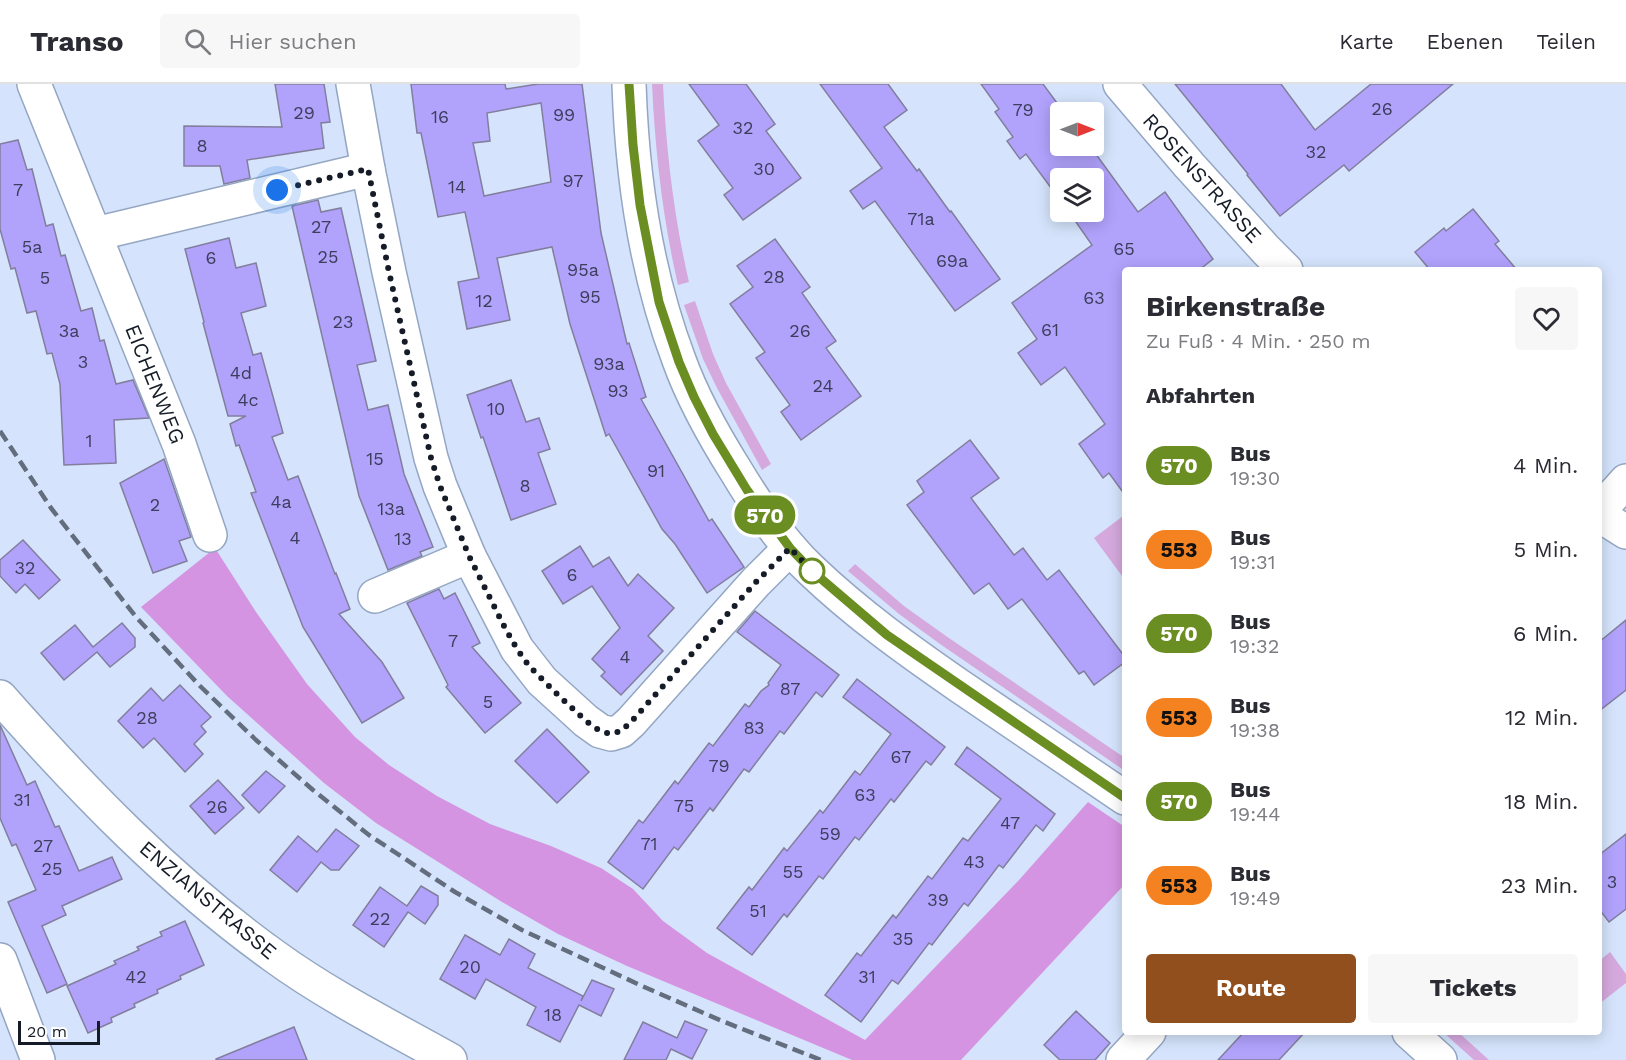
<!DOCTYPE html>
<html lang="de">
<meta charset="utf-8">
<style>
body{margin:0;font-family:"Work Sans",sans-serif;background:#f7f7f7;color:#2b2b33;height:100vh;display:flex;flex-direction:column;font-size:22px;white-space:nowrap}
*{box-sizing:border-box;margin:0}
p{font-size:20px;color:#7c7c81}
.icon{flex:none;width:33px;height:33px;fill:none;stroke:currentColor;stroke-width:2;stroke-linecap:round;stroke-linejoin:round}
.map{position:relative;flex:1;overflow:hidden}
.details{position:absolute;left:1122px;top:183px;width:480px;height:768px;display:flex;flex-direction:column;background:#fff;border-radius:6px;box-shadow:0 3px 15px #0003}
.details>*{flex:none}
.badge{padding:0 12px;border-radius:20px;font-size:21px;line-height:39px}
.needle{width:39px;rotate:90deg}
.buttons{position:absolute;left:1050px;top:18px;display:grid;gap:12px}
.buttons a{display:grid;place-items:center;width:54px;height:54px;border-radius:6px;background:#fff;box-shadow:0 3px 15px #0003;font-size:30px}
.scale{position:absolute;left:18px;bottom:15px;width:82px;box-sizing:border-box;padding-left:6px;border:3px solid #151c27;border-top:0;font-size:16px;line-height:21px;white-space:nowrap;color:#151c27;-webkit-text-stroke:4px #fff;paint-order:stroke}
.you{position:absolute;width:30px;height:30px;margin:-15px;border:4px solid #fff;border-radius:50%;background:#1a73e8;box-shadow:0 0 0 9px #1a73e833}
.map>.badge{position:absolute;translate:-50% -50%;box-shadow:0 0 0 3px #fff}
h2{padding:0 24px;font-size:22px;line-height:54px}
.round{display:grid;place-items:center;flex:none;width:63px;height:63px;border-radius:6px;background:#f7f7f7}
.summary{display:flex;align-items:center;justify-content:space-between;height:102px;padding:0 24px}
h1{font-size:28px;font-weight:700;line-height:45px}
.cta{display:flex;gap:12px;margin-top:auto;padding:12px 24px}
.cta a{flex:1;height:69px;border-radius:6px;background:#904f1c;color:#fff;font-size:24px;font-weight:700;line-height:69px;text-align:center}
.cta a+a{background:#f7f7f7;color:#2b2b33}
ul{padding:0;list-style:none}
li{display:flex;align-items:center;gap:18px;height:84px;padding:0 24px}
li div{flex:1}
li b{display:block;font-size:22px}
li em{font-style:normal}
li .badge{min-width:66px;font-weight:700;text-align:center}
header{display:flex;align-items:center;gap:36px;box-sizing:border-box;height:84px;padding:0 30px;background:#fff;border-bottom:2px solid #e1e1e2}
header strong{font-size:28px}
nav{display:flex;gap:33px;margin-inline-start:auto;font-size:21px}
.search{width:420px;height:54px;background:#f7f7f7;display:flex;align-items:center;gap:15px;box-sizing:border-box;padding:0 21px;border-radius:6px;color:#7c7c81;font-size:22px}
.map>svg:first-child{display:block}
.green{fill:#d5a9dd}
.forest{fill:#d594e1}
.building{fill:#b1a2fc;stroke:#827e9d;stroke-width:1.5;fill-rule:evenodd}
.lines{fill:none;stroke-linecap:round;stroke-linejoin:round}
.minor-casing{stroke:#94a6c2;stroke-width:36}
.minor{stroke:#fff;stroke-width:33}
.rail{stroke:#636d7d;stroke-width:4.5;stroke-dasharray:12 6;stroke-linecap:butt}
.line-casing{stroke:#fff;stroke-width:14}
.line{stroke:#6b8e23;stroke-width:9}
.walk{stroke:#151c27;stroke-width:6;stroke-dasharray:0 10.8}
.stop-dot{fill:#fff;stroke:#6b8e23;stroke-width:3}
.labels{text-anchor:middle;stroke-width:4.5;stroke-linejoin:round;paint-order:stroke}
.number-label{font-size:18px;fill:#3c3e5c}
.street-label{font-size:21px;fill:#151c27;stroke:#fff}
</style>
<header>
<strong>Transo</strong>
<div class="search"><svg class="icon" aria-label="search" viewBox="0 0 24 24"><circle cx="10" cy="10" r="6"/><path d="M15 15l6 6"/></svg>Hier suchen</div>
<nav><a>Karte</a><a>Ebenen</a><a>Teilen</a></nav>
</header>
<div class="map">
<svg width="1626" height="976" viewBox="0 0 1626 976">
<rect width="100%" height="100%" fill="#d5e4fc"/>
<g class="green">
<path d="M652 0H663C666 66 674 133 689 198L678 201C663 136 655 67 652 0Z"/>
<polygon points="695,217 713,270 726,299 771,380 762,386 717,304 703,275 684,221"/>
<polygon points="1123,432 1125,434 1125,496 1094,454"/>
<polygon points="855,480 904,522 946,552 1125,674 1125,687 940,560 899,530 848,487"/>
<polygon points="1610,868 1626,890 1626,899 1599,920 1599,877"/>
<polygon points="1443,948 1458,948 1489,976 1474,976"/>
</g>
<polygon class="forest" points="215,464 256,528 307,600 355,653 389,681 437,712 490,740 551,762 601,784 633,805 663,837 707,869 865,956 1019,796 1088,718 1125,743 1125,800 961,976 852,976 627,882 558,850 502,818 376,739 324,699 227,612 141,523"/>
<g class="building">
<polygon points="275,0 324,0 330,38 321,39 324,64 247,76 250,94 224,100 220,82 184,82 184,42 282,43"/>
<path d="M411 0H505L506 5 538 0H582L601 149 627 260 629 259 646 313 641 315 709 437 712 435 744 483 707 509 675 460 662 445 609 350 606 352 570 240 552 163 497 174 510 236 467 245 458 198 479 194 465 128 438 133 421 49H417ZM541 19 551 98 484 112 473 59 490 57 487 29Z"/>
<polygon points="689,0 746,0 775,40 766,47 801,94 743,136 724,111 733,104 698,57 719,41"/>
<polygon points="820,0 888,0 907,26 884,43 917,87 919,85 950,128 951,127 1000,195 955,227 875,117 863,125 850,107 882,84"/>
<polygon points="981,0 1043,0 1060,23 1060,62 1090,62 1138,128 1165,108 1213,175 1199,186 1125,186 1125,411 1109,389 1103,394 1079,360 1105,340 1065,283 1041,301 1018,269 1037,255 1012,219 1092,161 1069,128 1094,128 1094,94 1060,94 1060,116 1026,70 1020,75 1007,57 1013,53 995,28 999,25"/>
<polygon points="1175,0 1281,0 1315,46 1371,0 1453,0 1349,87 1344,81 1280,132 1247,91 1248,90"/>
<polygon points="18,56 27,86 32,85 46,142 53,140 61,172 65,171 81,227 92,224 100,257 104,256 116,300 133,296 149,334 114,336 116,379 64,381 60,300 52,269 47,270 36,227 27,229 15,184 11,185 0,145 0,60"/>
<polygon points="318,116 321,128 341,124 376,277 357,281 368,326 388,321 404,390 433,463 420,468 422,472 388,486 359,412 292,122"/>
<polygon points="1473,125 1499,157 1495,160 1517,186 1430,186 1415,168 1444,144 1446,147"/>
<polygon points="229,154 236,184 256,179 266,222 241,229 253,271 261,269 283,349 272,353 288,396 298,392 335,490 336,489 350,525 339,530 382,578 404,614 362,639 303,543 251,409 256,408 239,361 236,362 230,340 246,332 228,332 203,239 204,238 185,165"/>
<polygon points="775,155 810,203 802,209 836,257 826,264 861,312 801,356 781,328 790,321 756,274 765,268 730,220 753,203 737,182"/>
<polygon points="511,296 526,338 539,334 550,365 538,369 556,420 511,436 483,353 481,354 467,311"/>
<polygon points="970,356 999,394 971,414 1014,471 1023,464 1047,496 1059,486 1125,573 1125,578 1094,601 1084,587 1079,590 1022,515 1008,525 989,499 974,510 907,421 924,408 917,397"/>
<polygon points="164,375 191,453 179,457 187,477 153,489 120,399"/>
<polygon points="23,456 60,496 39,515 25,500 16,509 0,492 0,476"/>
<polygon points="580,462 593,483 609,473 628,502 638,490 674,524 648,552 663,567 621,611 601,592 605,588 592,575 620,544 592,502 563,520 542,487"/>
<polygon points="439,505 444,515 455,509 480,559 472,563 521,619 485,649 446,603 448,601 407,519"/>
<polygon points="755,527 839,591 822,613 816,608 784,650 780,647 749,688 744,685 713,727 710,724 678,766 674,763 643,805 608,778 639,736 643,739 675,697 678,700 709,659 713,662 745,620 749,623 761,607 769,601 768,599 781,581 737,548"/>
<polygon points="1626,536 1626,606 1599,627 1599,558"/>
<polygon points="122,539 135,554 135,563 110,583 97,568 64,596 41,569 75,541 93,563"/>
<polygon points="857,595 945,663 931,681 926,677 894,718 891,715 859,756 855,753 823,795 819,792 787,833 784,830 752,871 717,844 749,803 752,806 784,764 787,767 820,726 823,729 855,687 860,691 891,650 843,613"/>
<polygon points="180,601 211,633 201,642 206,648 194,660 203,670 185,688 154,654 143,664 118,637 151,604 163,617"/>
<polygon points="0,641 27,701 35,697 55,743 59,742 79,787 112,773 122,795 62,822 66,831 42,842 67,900 47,909 8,818 36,806 16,760 12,762 0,734"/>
<polygon points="547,645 589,688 557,719 515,677"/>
<polygon points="967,663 1055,730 1043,747 1036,741 1003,784 999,781 968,822 964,819 932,861 929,859 898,900 892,896 861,938 825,911 857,869 861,872 893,831 896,834 928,792 932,795 963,754 968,757 1001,715 955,680"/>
<polygon points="266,687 285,702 259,729 242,711"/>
<polygon points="218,696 244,724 215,750 190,722"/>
<polygon points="336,745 359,762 339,786 331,786 321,778 297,808 270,786 298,752 317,768"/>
<polygon points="1626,750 1626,825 1609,838 1599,825 1599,771"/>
<polygon points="421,802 438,812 438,821 425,840 408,828 384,863 353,841 380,803 407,822"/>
<polygon points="185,837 204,881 180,892 181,895 157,906 158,909 134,920 135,923 111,934 112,938 88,949 67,902 116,880 114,877 139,866 137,863 162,852 160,848"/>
<polygon points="465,851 500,871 509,855 535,870 528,884 583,912 581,917 592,896 614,905 601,932 579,921 560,958 527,941 536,923 486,895 475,915 440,895"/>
<polygon points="1076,927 1110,959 1095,976 1060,976 1044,961"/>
<polygon points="685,937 707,946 692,975 671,965 666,976 624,976 643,938 677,954"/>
<polygon points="294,943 307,976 216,976 216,975"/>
<polygon points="1244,948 1305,948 1279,976 1218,976"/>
</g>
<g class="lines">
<g class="minor-casing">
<g id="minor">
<polyline points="34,0 179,360 210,451"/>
<polyline points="353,0 368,85 389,188 431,374 440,402 469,472 517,565 542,597 586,637 600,647 611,650 621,647 631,638 756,498 790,464"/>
<path d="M629 0C632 93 646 189 679 276 693 315 714 352 736 387 757 422 781 458 811 486 857 530 909 567 961 603 1015 640 1070 677 1125 714"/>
<polyline points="1120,0 1189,81 1266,166 1286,186"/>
<polyline points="95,150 368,85"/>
<polyline points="1599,427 1626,397"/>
<polyline points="1599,431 1626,448"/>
<polyline points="375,512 469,472"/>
<path d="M0 613C83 707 171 798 274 872 329 912 391 943 450 976"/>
<polyline points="0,876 38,976"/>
<polyline points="1409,948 1440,976"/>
<polyline points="1123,976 1149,948"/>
</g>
</g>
<use href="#minor" class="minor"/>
<polyline class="rail" points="0,347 51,424 136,533 199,601 256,656 313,706 369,751 455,808 522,846 642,902 722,937 821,976"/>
</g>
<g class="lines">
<g class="line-casing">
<polyline id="line" points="629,0 633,61 640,121 659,218 679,278 694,313 713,350 747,406 790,464 812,487 887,551 1125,714"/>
</g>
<use href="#line" class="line"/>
<polyline class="walk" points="277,106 368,85 389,188 431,374 440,402 469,472 505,544 517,565 529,582 557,610 586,637 600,647 611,650 621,647 631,638 756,498 790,464 812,487"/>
</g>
<circle class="stop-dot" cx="812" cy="487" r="12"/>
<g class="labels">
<g class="number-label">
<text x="1382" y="31">26</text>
<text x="1023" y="32">79</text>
<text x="304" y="35">29</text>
<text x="564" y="37">99</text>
<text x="440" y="39">16</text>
<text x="743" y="50">32</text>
<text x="202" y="68">8</text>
<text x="1316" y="74">32</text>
<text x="764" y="91">30</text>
<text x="573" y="103">97</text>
<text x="457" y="109">14</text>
<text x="18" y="112">7</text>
<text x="921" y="141">71a</text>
<text x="321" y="149">27</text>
<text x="32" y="169">5a</text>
<text x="1124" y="171">65</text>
<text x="328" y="179">25</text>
<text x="211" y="180">6</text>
<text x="952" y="183">69a</text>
<text x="583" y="192">95a</text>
<text x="774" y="199">28</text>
<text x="45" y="200">5</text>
<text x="590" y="219">95</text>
<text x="1094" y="220">63</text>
<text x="484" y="223">12</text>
<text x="343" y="244">23</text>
<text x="1050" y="252">61</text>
<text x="69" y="253">3a</text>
<text x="800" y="253">26</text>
<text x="83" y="284">3</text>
<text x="609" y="286">93a</text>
<text x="241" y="295">4d</text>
<text x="823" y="308">24</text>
<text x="618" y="313">93</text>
<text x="248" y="322">4c</text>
<text x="496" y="331">10</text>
<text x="89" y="363">1</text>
<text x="375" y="381">15</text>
<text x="656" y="393">91</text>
<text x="525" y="408">8</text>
<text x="281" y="424">4a</text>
<text x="155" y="427">2</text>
<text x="391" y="431">13a</text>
<text x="295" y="460">4</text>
<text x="403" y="461">13</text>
<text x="25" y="490">32</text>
<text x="572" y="497">6</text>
<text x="453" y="563">7</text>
<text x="625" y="579">4</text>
<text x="790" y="611">87</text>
<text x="488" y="624">5</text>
<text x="147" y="640">28</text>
<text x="754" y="650">83</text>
<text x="901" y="679">67</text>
<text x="719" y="688">79</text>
<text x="865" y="717">63</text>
<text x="22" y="722">31</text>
<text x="684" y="728">75</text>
<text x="217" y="729">26</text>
<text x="1010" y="745">47</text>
<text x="830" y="756">59</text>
<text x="649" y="766">71</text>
<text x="43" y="768">27</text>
<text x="974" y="784">43</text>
<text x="52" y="791">25</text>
<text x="793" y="794">55</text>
<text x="1612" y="804">3</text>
<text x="938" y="822">39</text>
<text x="758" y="833">51</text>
<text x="380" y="841">22</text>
<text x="903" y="861">35</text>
<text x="470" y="889">20</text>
<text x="136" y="899">42</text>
<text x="867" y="899">31</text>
<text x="553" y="937">18</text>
</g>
<g class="street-label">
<text transform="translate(1202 94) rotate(48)" y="7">ROSENSTRASSE</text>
<text transform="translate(155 300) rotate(68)" y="7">EICHENWEG</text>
<text transform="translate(208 816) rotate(40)" y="7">ENZIANSTRASSE</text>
</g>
</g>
</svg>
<div class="buttons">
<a><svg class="needle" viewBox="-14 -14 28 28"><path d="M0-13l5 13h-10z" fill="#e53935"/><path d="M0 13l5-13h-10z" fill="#7c7c81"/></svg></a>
<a><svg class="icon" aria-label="layers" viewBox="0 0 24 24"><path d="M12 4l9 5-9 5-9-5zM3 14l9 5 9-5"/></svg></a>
</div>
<div class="scale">20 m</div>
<div class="you" style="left:277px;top:106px"></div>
<b class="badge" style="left:765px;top:431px;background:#6b8e23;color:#fff">570</b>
<section class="details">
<div class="summary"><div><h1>Birkenstraße</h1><p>Zu Fuß · 4 Min. · 250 m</p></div><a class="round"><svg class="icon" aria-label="heart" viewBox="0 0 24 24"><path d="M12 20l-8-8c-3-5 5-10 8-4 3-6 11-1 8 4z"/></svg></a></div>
<h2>Abfahrten</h2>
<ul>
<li><span class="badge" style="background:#6b8e23;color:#fff">570</span><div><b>Bus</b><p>19:30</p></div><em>4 Min.</em></li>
<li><span class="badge" style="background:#f58220;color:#111">553</span><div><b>Bus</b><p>19:31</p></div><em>5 Min.</em></li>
<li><span class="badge" style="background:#6b8e23;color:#fff">570</span><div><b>Bus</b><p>19:32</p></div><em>6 Min.</em></li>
<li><span class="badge" style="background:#f58220;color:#111">553</span><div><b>Bus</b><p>19:38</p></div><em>12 Min.</em></li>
<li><span class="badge" style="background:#6b8e23;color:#fff">570</span><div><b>Bus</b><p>19:44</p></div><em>18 Min.</em></li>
<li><span class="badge" style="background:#f58220;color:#111">553</span><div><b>Bus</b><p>19:49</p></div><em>23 Min.</em></li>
</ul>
<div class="cta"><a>Route</a><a>Tickets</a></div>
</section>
</div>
